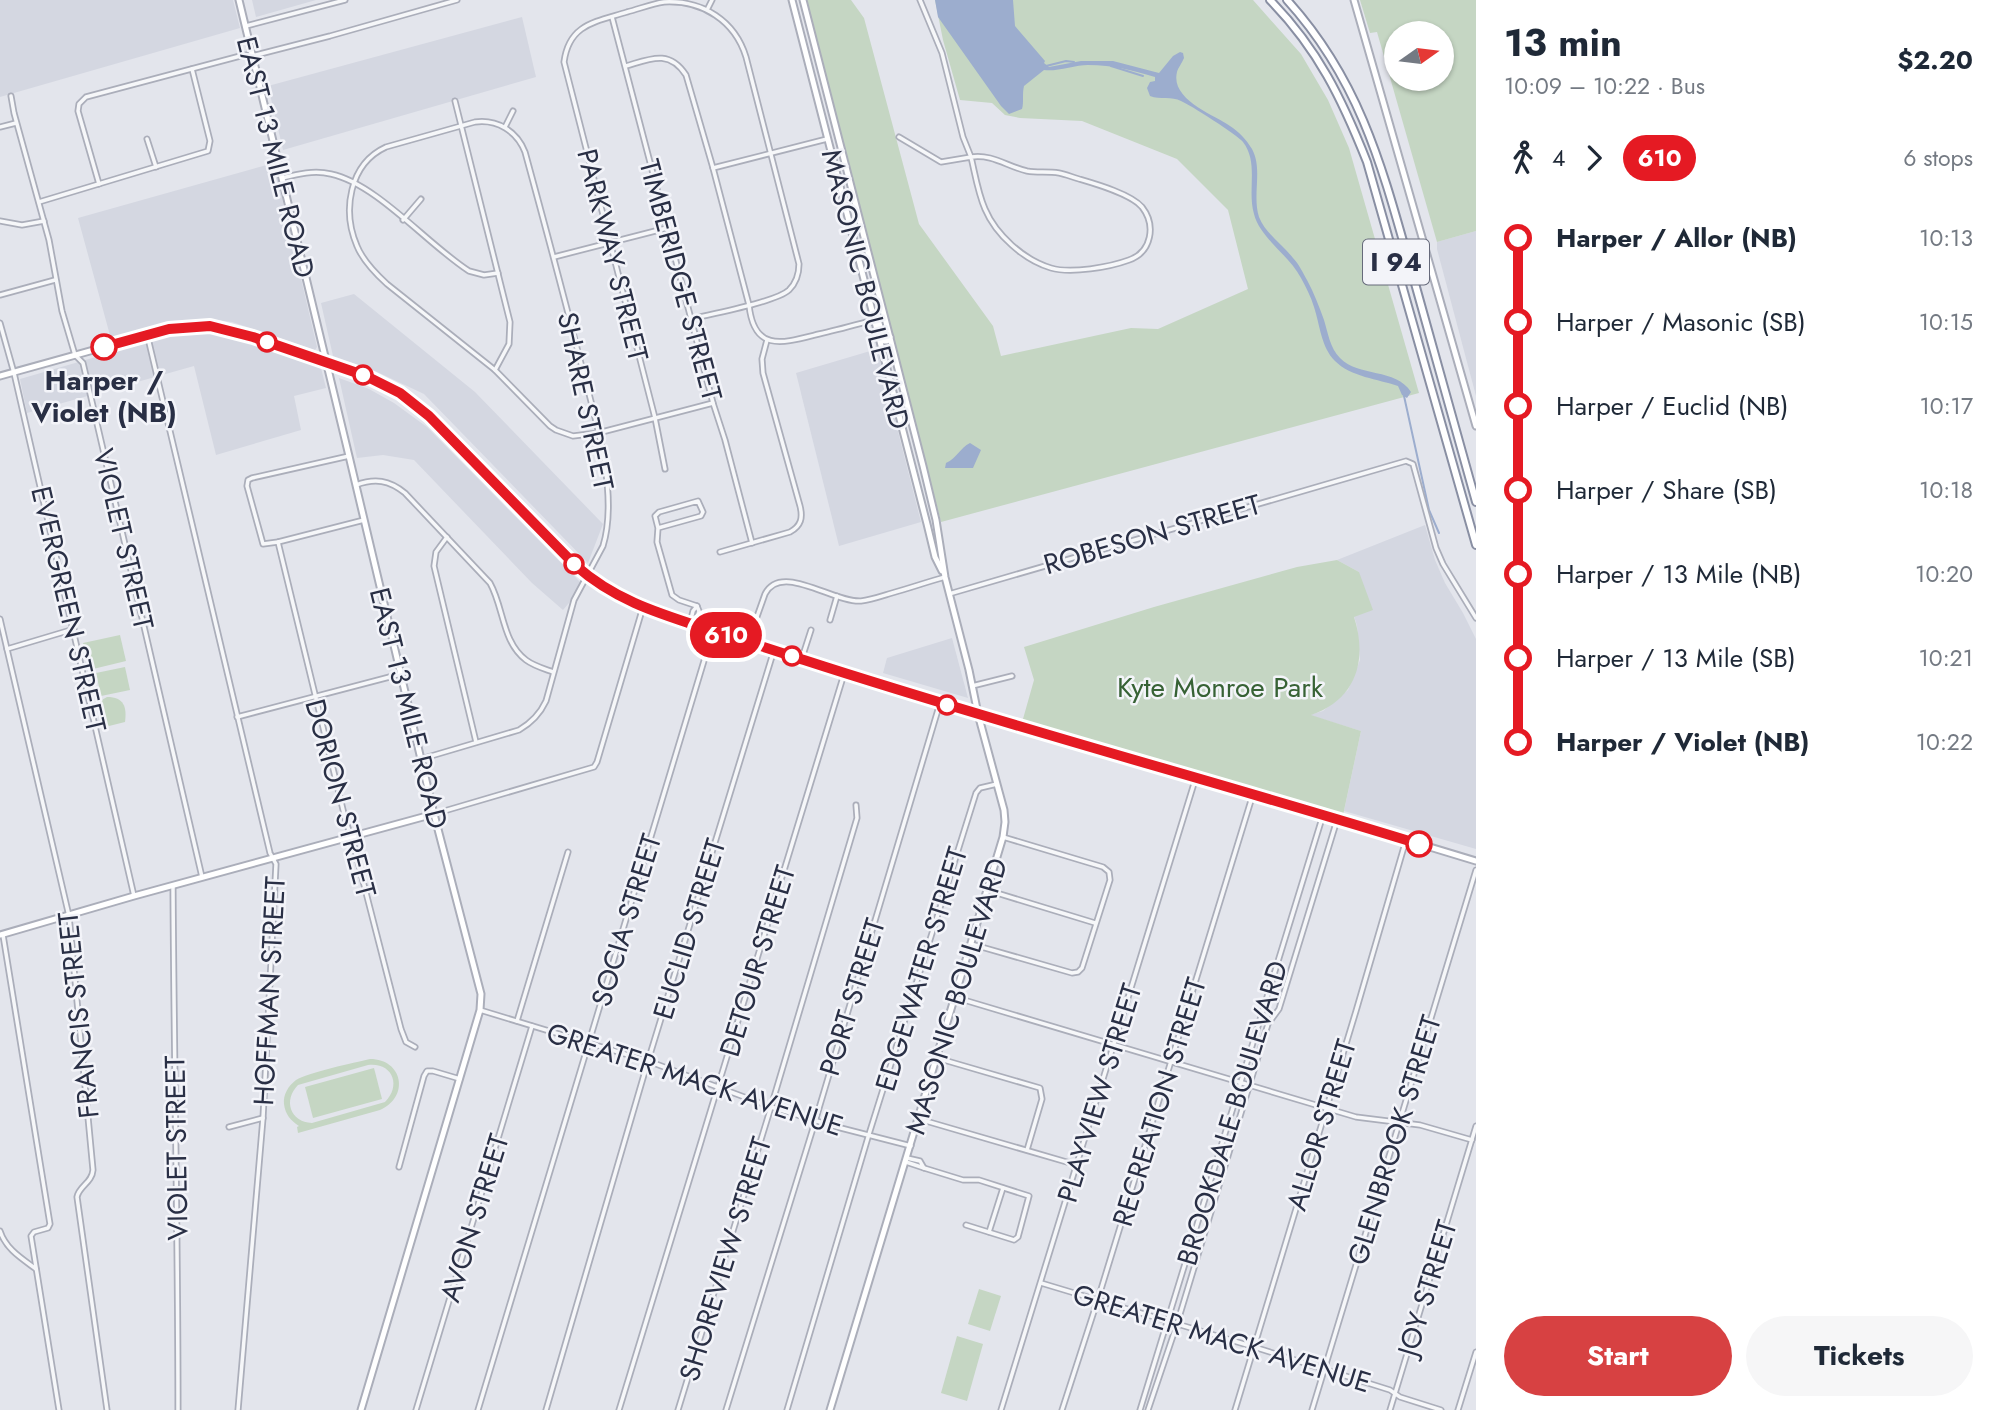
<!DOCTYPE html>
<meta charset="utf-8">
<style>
body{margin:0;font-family:Jost,sans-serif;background:#f6f6f7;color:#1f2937;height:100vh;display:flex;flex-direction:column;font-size:26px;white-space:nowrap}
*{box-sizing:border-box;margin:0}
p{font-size:23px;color:#747a83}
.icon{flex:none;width:38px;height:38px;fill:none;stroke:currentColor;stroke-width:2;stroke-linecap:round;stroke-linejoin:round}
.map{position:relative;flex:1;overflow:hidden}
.panel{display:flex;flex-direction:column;background:#fff;width:525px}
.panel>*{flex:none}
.badge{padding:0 14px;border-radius:23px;font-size:24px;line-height:46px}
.needle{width:46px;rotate:76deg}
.tools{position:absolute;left:1384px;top:21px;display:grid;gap:14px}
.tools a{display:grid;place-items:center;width:70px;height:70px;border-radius:50%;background:#fff;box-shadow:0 2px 5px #0004;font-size:35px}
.map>.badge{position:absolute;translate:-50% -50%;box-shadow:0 0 0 4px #fff}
.legs{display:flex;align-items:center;gap:10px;height:77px;padding:0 28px;font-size:23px}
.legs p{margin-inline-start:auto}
.overview{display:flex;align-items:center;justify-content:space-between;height:119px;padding:0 28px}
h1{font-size:38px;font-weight:700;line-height:52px}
.cta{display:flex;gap:14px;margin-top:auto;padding:14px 28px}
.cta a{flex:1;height:80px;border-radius:42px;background:#d74142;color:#fff;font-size:28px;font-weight:700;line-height:80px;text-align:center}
.cta a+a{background:#f6f6f7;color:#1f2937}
ul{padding:0 28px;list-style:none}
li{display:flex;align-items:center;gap:24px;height:84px;font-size:26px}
li i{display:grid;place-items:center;width:10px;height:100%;margin:0 9px;background:currentColor}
li i::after{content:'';width:18px;height:18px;margin:-9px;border:5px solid;border-radius:50%;background:#fff}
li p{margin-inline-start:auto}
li:first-child i{background:linear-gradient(#0000 50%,currentColor 0)}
li:last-child i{background:linear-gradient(currentColor 50%,#0000 0)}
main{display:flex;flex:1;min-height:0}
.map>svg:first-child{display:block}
.built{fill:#d4d7e1}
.green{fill:#c5d6c3;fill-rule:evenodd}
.water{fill:#9cadce}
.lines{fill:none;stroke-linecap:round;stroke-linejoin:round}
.stream{stroke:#9cadce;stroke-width:2}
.street-casing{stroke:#abaeba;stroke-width:7}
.secondary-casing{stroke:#abaeba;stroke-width:9}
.highway-casing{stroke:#898fa3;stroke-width:10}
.street{stroke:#f6f7f9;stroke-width:3.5}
.secondary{stroke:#fff;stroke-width:5}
.highway{stroke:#fff;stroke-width:6}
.line-1-casing{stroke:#fff;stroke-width:16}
.line-1{stroke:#e51a23;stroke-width:10}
.stop-1-dot{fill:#fff;stroke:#e51a23;stroke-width:3.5}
.labels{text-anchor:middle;stroke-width:5;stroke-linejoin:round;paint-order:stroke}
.shield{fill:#f3f4f9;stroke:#666a7b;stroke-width:2}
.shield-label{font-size:26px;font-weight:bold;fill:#292f45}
.street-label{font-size:28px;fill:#292f45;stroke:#f3f4f9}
.stop-label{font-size:28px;font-weight:bold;fill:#292f45;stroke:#f3f4f9}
.park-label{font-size:28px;fill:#376235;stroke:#f3f4f9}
</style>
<main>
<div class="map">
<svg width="1476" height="1410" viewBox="0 0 1476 1410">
<rect width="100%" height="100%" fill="#e3e5ec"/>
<g class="built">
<polygon points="0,0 233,0 240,28 0,97"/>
<polygon points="252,0 316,0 256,17"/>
<polygon points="522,17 536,77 283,150 268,86"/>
<polygon points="274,163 317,347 315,350 232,322 208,319 171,321 111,339 78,218"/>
<polygon points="1476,231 1476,396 1437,249 1437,242"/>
<polygon points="354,294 475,392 603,524 588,563 424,394 375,371 333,356 321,303"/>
<polygon points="182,332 220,333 321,368 326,388 294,396 301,430 216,455 194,366 27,413 20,379"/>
<polygon points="877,349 921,522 839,546 796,373"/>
<polygon points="339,378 369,389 394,403 427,427 581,583 574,597 563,610 532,583 414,460 383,455 357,458"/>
<polygon points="1425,525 1435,560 1445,583 1463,613 1476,639 1476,849 1344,811 1361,731 1309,715 1323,711 1348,690 1360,660 1357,626 1354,616 1359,572 1337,560"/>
<polygon points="952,638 968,698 883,673 887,658"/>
</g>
<g class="green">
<polygon points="805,0 851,0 864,18 919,224 993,326 1001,356 1131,328 1158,329 1248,289 1228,210 1177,159 1082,121 1020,118 1005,115 992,103 960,100 943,40 935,0 1253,0 1301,54 1328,100 1349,148 1419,393 941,522"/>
<path d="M1360 0H1476V231L1437 242 1377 32 1370 33ZM1396 33H1442V79H1396Z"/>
<path d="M1337 560 1359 572 1373 610 1354 617C1368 660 1356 700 1311 715L1361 731 1342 820 1021 726 1034 680 1024 647 1154 607 1297 567Z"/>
<polygon points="120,635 126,661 89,670 83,643"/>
<polygon points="125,667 130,690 101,696 96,673"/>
<path d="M107 697C124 697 127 707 125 722L109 726 103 722 100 701Z"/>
<path d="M370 1059C403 1059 410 1097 380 1110L298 1133 297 1127 299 1126C291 1121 285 1114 284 1104 283 1095 288 1086 296 1080 309 1072 354 1063 370 1059ZM368 1065C392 1062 402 1085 385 1102L312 1123C290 1122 283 1100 298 1085Z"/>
<polygon points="374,1068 382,1099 313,1118 305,1087"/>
<polygon points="979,1289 1001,1296 990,1331 968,1324"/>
<polygon points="957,1336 983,1344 967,1401 941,1393"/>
</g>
<g class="water">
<path d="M935 0H1013L1015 26 1045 61 1044 63 1049 67 1081 61H1113L1159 73 1173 56 1180 52 1183 53 1184 58C1182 63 1178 68 1177 72 1170 100 1215 115 1230 126 1239 132 1246 139 1252 149 1263 169 1252 195 1259 217 1265 233 1283 245 1293 258 1299 264 1303 273 1307 280 1314 293 1319 306 1324 320 1328 333 1330 348 1340 358 1358 377 1396 368 1411 392L1407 398 1402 395 1398 386C1378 379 1351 377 1335 361 1321 347 1320 325 1314 307 1311 297 1306 287 1301 278 1289 255 1260 238 1254 214 1247 190 1259 163 1243 142 1239 136 1189 104 1181 101 1172 96 1160 100 1150 96L1147 88 1150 82 1155 81V77C1131 70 1114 65 1088 65 1075 65 1056 72 1044 70L1024 86C1022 94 1024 102 1022 109L1009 114 1001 106 938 17Z"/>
<path d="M970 443 981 450 973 468H945L946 463C957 458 960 448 970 443Z"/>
</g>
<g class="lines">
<g class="stream">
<polyline points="1046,66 1066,61 1074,62"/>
<polyline points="1111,66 1143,76"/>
<polyline points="1404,396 1429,510 1439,533"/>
</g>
<g class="street-casing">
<g id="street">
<polyline points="708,8 712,0"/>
<polyline points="612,17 713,403 725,440 752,543"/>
<polyline points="246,26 345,0"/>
<path d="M626 66C650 59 669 49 686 75L713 168 749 305C754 353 783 343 819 334 837 330 855 325 874 320"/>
<polyline points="11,96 14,113 49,240 62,311 75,355 83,363 202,877"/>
<polyline points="455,101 510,322 509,344 495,370"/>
<polyline points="0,127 16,123"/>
<polyline points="505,127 513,111"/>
<path d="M899 137 941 162 971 157C975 174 978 193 985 209 996 235 1024 260 1051 268 1071 274 1110 267 1129 260 1152 252 1156 225 1142 207 1131 194 1096 184 1079 179 1072 177 1065 174 1059 173 1048 171 1037 173 1027 171 1006 166 993 154 971 157L963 137 942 53 920 0"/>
<polyline points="147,139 156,167"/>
<polyline points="713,168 827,139"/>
<path d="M282 178C298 174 314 170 331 174 377 184 427 244 469 271L484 275 498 273"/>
<polyline points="99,184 78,111 79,104 86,97 244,55 256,55 330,36 457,0"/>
<polyline points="39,202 208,151 210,141 192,69"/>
<polyline points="403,220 421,199"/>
<polyline points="0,221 22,225 44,221"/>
<polyline points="554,257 667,228"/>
<polyline points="0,295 55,280"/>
<polyline points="0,323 14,373 134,896"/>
<polyline points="147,334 270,853 276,864 263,1118 238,1410"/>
<polyline points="349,456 252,478 248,480 247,486 263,544 278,542 364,520"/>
<path d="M665 469 655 418 564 62C569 24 595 22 627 12 639 9 651 4 664 2 703 0 735 21 746 57L799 264C799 274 796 283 789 290 776 302 711 314 691 319"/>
<path d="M356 485C375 478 389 480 405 493L490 583C504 608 502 642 526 660 534 666 545 669 553 672"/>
<polyline points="658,528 701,516 703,512 698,501 659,512 655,516 658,528 657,542 672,595 679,600 697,606"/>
<polyline points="447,537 436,552 434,566 476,742"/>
<polyline points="278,542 346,822 353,842 401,1029 406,1042 415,1047"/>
<path d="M720 552 790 532C801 526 803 518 800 506L763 373 762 359 767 340"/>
<polyline points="949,594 1406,461 1413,464 1436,548 1443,564 1476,618"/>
<path d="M0 619 69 916 93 1170C92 1183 79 1186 77 1197L107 1410"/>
<polyline points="830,620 837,596"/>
<polyline points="690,623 693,611 697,606 699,611 695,625"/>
<path d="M748 642 765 594C781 562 834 603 861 601 871 600 882 596 892 593 910 588 927 582 945 577"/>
<polyline points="7,649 74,629"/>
<polyline points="802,658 811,630"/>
<polyline points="972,686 1012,676"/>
<polyline points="237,717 401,674"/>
<path d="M421 759 519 730C531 723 540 714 546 701L574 600 603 546C620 490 592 408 578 352 561 285 543 218 525 152 517 131 497 119 475 122L386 147C349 164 342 211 357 246 363 261 375 273 387 284L495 370 550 426 556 430 573 436 598 433 713 403"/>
<polyline points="434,814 594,767 597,762 643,607"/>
<path d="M173 886C174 1061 178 1235 178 1410"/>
<polyline points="987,890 1095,923"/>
<polyline points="3,935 50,1224 48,1228 34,1232 31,1236 59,1410"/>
<polyline points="971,944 1072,973 1078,972 1082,968 1110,880 1109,872 1103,867 1003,837"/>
<polyline points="954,997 1356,1117 1420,1125 1472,1140"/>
<polyline points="480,1010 648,1061 771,1107 833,1126 911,1146"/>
<polyline points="517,1021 568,852"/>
<polyline points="937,1058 1040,1088 1042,1099 1027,1150"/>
<polyline points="919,1119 1077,1165"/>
<polyline points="229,1127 263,1118"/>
<polyline points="906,1162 924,1168 920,1161 907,1158"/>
<polyline points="399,1167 424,1076 427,1071 433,1071 460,1079"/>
<polyline points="924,1168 963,1180 979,1180 1029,1196 1018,1237 1014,1240 966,1225"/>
<path d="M0 1231C6 1249 21 1258 36 1269"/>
<polyline points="989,1232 1003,1188"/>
<polyline points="1041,1283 1254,1347 1390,1390 1400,1397 1441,1410"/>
<polyline points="416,1410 532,1026"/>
<polyline points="478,1410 713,631"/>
<polyline points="546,1410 648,1061 774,650"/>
<polyline points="619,1410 844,674"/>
<polyline points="678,1410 771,1107 857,818 856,805"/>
<polyline points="726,1410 814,1125 940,703"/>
<polyline points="787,1410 869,1134 976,793 980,788 997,784"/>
<polyline points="1001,1410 1196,777"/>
<polyline points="1062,1410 1098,1299 1253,794"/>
<polyline points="1140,1410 1323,815"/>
<polyline points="1148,1410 1177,1324 1268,1024 1279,1009 1337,820"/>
<polyline points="1235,1410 1356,1011 1406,840"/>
<polyline points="1312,1410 1476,870"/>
<polyline points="1390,1410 1476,1126"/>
<polyline points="1458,1410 1476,1352"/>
</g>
</g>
<g class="secondary-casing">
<g id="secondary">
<polyline points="239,0 349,456 434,814 481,994 480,1010 361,1410"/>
<polyline points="792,0 927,524 935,557 942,571"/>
<polyline points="803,0 923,466 936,520 945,577 969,670 978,714 1004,810 1005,822 1003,837 830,1410"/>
<polyline points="1354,0 1476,426"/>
<polyline points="874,322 879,323 884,341 887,341 890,337"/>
<polyline points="0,376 169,329 199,326 237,332 366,376 411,401 442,428 575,565 598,584 618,596 643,607 695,625 940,703 1205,779 1476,861"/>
<polyline points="0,935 134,896 434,814"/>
</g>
</g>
<g class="highway-casing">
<g id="highway">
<path d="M1270 0C1318 49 1342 99 1367 162L1476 545"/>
<path d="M1287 0C1365 86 1385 179 1416 287 1436 359 1456 430 1476 502"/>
</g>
</g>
<use href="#street" class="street"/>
<use href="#secondary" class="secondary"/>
<use href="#highway" class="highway"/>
</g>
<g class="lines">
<g class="line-1-casing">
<path id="line-1" d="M104 347 169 329 210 326 253 337 366 376 400 393 429 416 575 565C617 602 661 614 713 631 743 640 773 650 804 660 1007 726 1215 781 1419 844"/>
</g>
<use href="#line-1" class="line-1"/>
</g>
<g class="stop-1-dot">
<circle cx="267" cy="342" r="9"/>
<circle cx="104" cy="347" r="12"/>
<circle cx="363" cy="375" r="9"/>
<circle cx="574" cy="564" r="9"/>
<circle cx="792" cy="656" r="9"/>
<circle cx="947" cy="705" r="9"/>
<circle cx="1419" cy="844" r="12"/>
</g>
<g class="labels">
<rect class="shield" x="1363" y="239.5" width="66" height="45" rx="5"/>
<g class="shield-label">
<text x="1396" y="271">I 94</text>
</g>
<g class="street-label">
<text transform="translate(276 157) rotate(76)" y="10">EAST 13 MILE ROAD</text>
<text transform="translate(613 255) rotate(76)" y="10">PARKWAY STREET</text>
<text transform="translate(681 280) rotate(75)" y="10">TIMBERIDGE STREET</text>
<text transform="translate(866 289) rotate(76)" y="10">MASONIC BOULEVARD</text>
<text transform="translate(586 401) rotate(78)" y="10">SHARE STREET</text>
<text transform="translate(1152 534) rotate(-16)" y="10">ROBESON STREET</text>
<text transform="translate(124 539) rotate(77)" y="10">VIOLET STREET</text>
<text transform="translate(69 609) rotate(77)" y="10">EVERGREEN STREET</text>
<text transform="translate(409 708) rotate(76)" y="10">EAST 13 MILE ROAD</text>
<text transform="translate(341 798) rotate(75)" y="10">DORION STREET</text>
<text transform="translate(626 920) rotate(-73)" y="10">SOCIA STREET</text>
<text transform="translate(689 929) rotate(-73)" y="10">EUCLID STREET</text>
<text transform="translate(757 961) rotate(-73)" y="10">DETOUR STREET</text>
<text transform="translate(921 969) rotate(-73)" y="10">EDGEWATER STREET</text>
<text transform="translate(269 991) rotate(-87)" y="10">HOFFMAN STREET</text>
<text transform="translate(956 996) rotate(-73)" y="10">MASONIC BOULEVARD</text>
<text transform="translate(852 997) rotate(-73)" y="10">PORT STREET</text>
<text transform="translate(78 1015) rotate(-96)" y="10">FRANCIS STREET</text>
<text transform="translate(695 1079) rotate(18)" y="10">GREATER MACK AVENUE</text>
<text transform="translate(1099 1093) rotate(-73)" y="10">PLAYVIEW STREET</text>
<text transform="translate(1159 1102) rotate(-73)" y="10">RECREATION STREET</text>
<text transform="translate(1232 1113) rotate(-73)" y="10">BROOKDALE BOULEVARD</text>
<text transform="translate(1321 1125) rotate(-73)" y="10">ALLOR STREET</text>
<text transform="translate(1394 1140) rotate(-73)" y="10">GLENBROOK STREET</text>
<text transform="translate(176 1148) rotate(-91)" y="10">VIOLET STREET</text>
<text transform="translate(474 1218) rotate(-73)" y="10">AVON STREET</text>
<text transform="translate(725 1259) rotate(-73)" y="10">SHOREVIEW STREET</text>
<text transform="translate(1427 1288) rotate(-73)" y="10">JOY STREET</text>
<text transform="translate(1222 1338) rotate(17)" y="10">GREATER MACK AVENUE</text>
</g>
<g class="stop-label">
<text x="104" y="390">Harper /<tspan x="104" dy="32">Violet (NB)</tspan></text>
</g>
<g class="park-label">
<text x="1220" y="697">Kyte Monroe Park</text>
</g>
</g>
</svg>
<div class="tools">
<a><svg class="needle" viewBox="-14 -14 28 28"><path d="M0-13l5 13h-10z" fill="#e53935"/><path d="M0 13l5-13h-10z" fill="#747a83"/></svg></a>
</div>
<b class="badge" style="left:726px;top:635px;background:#e51a23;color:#fff">610</b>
</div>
<section class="panel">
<div class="overview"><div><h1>13 min</h1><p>10:09 – 10:22 · Bus</p></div><b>$2.20</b></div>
<div class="legs"><svg class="icon" aria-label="walk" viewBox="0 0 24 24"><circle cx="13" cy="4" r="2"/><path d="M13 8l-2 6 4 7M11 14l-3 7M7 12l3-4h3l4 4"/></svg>4<svg class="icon" aria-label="forward" viewBox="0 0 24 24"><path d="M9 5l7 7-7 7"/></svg><b class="badge" style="background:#e51a23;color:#fff">610</b><p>6 stops</p></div>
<ul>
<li><i style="color:#e51a23"></i><b>Harper / Allor (NB)</b><p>10:13</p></li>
<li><i style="color:#e51a23"></i><span>Harper / Masonic (SB)</span><p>10:15</p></li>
<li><i style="color:#e51a23"></i><span>Harper / Euclid (NB)</span><p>10:17</p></li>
<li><i style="color:#e51a23"></i><span>Harper / Share (SB)</span><p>10:18</p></li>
<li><i style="color:#e51a23"></i><span>Harper / 13 Mile (NB)</span><p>10:20</p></li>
<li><i style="color:#e51a23"></i><span>Harper / 13 Mile (SB)</span><p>10:21</p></li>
<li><i style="color:#e51a23"></i><b>Harper / Violet (NB)</b><p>10:22</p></li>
</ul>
<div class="cta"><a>Start</a><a>Tickets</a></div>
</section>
</main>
